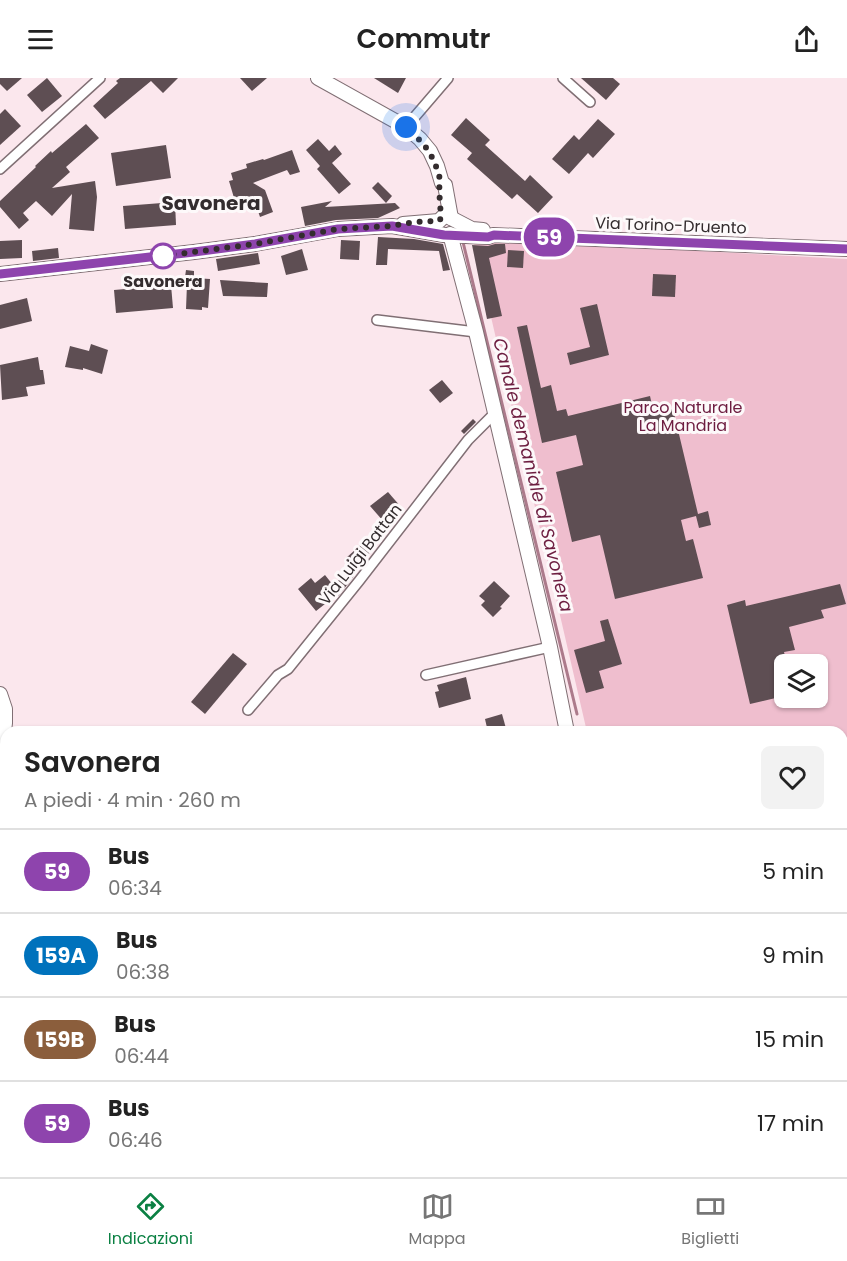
<!DOCTYPE html>
<html lang="it">
<meta charset="utf-8">
<style>
body{margin:0;font-family:Poppins,sans-serif;background:#f2f2f2;color:#222;height:100vh;display:flex;flex-direction:column;font-size:22px;white-space:nowrap}
*{box-sizing:border-box;margin:0}
p{font-size:20px;color:#767676}
.icon{flex:none;width:33px;height:33px;fill:none;stroke:currentColor;stroke-width:2;stroke-linecap:round;stroke-linejoin:round}
.map{position:relative;flex:1;overflow:hidden}
.sheet{position:absolute;left:0px;top:648px;width:848px;height:452px;display:flex;flex-direction:column;background:#fff;border-radius:18px 18px 0 0;box-shadow:0 2px 4px #0004}
.sheet>*{flex:none}
.badge{padding:0 12px;border-radius:20px;font-size:21px;line-height:39px}
.buttons{position:absolute;left:774px;top:576px;display:grid;gap:12px}
.buttons a{display:grid;place-items:center;width:54px;height:54px;border-radius:9px;background:#fff;box-shadow:0 2px 4px #0004;font-size:30px}
.you{position:absolute;width:30px;height:30px;margin:-15px;border:4px solid #fff;border-radius:50%;background:#1a73e8;box-shadow:0 0 0 9px #1a73e833}
.map>.badge{position:absolute;translate:-50% -50%;box-shadow:0 0 0 3px #fff}
.round{display:grid;place-items:center;flex:none;width:63px;height:63px;border-radius:9px;background:#f2f2f2}
.head{display:flex;align-items:center;justify-content:space-between;height:102px;padding:0 24px}
h1{font-size:28px;font-weight:600;line-height:45px}
ul{padding:0;list-style:none}
li{display:flex;align-items:center;gap:18px;height:84px;padding:0 24px;border-top:2px solid #e0e0e0}
li div{flex:1}
li b{display:block;font-size:22px}
li em{font-style:normal}
li .badge{min-width:66px;font-weight:700;text-align:center}
header{display:flex;justify-content:space-between;align-items:center;height:78px;padding:0 24px;background:#fff;font-size:27px;font-weight:600}
.tab-bar{display:flex;justify-content:space-around;align-items:center;height:84px;border-top:2px solid #e0e0e0;background:#fff;font-size:16px;color:#767676}
.tab-bar a{display:grid;justify-items:center;gap:3px}
.tab-bar .current{color:#0b8043}
.map>svg:first-child{display:block}
.green{fill:#efbece;fill-rule:evenodd}
.lines{fill:none;stroke-linecap:round;stroke-linejoin:round}
.stream{stroke:#ac7a8b;stroke-width:3}
.building{fill:#5e4e53}
.street-casing{stroke:#806f74;stroke-width:12}
.secondary-casing{stroke:#806f74;stroke-width:16}
.street{stroke:#fff;stroke-width:9}
.secondary{stroke:#fff;stroke-width:14}
.line-casing{stroke:#fff;stroke-width:14}
.line{stroke:#8e44ad;stroke-width:9}
.walk{stroke:#332c2e;stroke-width:6;stroke-dasharray:0 10.8}
.stop-dot{fill:#fff;stroke:#8e44ad;stroke-width:3}
.labels{text-anchor:middle;stroke-width:6;stroke-linejoin:round;paint-order:stroke}
.street-label{font-size:16px;fill:#332c2e;stroke:#fdf9fa}
.stop-label{font-size:16px;font-weight:bold;fill:#332c2e;stroke:#fdf9fa}
.park-label{font-size:16px;fill:#6d1c40;stroke:#fdf9fa}
.water-label{font-size:18px;font-style:italic;fill:#6d1d40;stroke:#fdf9fa}
.quarter-label{font-size:20px;font-weight:bold;fill:#332c2e;stroke:#fdf9fa}
</style>
<header><svg class="icon" aria-label="menu" viewBox="0 0 24 24"><path d="M4 6h16M4 12h16M4 18h16"/></svg>Commutr<svg class="icon" aria-label="share" viewBox="0 0 24 24"><path d="M12 15V3M7 8l5-5 5 5M5 13v7h14v-7"/></svg></header>
<div class="map">
<svg width="847" height="1099" viewBox="0 0 847 1099">
<rect width="100%" height="100%" fill="#fbe7ed"/>
<g class="green">
<path d="M473 161 847 181V1099H690L689 1094H842V654H587ZM784 586H818V620H784Z"/>
<polygon points="4,1087 6,1087 6,1094 80,1094 82,1099 7,1099"/>
</g>
<g class="lines">
<g class="stream">
<polyline points="463,164 577,636"/>
<polyline points="681,1094 682,1099"/>
</g>
</g>
<g class="building">
<polygon points="0,0 22,0 7,13 0,6"/>
<polygon points="47,0 62,18 42,34 27,17"/>
<polygon points="120,0 178,0 163,15 151,3 105,41 93,28 118,5 116,3"/>
<polygon points="240,0 267,0 252,13"/>
<polygon points="374,0 406,0 398,15"/>
<polygon points="581,0 613,0 620,6 606,22"/>
<polygon points="5,31 21,48 0,67 0,36"/>
<polygon points="466,40 490,62 485,67 525,103 530,97 553,119 538,135 517,116 512,121 467,81 472,75 451,57"/>
<polygon points="598,41 615,56 593,80 588,75 569,96 552,81 574,57 579,62"/>
<polygon points="86,46 99,60 66,89 70,94 52,110 95,103 97,119 94,153 69,151 72,116 52,138 36,123 23,135 29,142 19,151 0,129 0,123 36,89 35,88 51,73 52,75"/>
<polygon points="318,61 329,73 335,67 342,76 332,85 351,106 339,116 317,91 320,88 306,72"/>
<polygon points="166,67 171,100 116,108 111,75"/>
<polygon points="292,72 300,94 290,97 287,92 253,105 265,112 273,134 260,139 255,124 237,130 229,103 233,102 231,95 247,90 246,86 263,81 264,82"/>
<polygon points="378,104 392,118 386,125 372,110"/>
<polygon points="332,123 325,129 395,125 400,130 378,140 336,142 305,148 301,129"/>
<polygon points="175,124 176,147 125,151 123,128"/>
<polygon points="378,159 414,161 443,166 450,192 443,193 439,173 388,171 387,187 376,187"/>
<polygon points="22,162 22,180 0,181 0,163"/>
<polygon points="341,162 360,163 359,182 340,181"/>
<polygon points="495,166 505,166 506,175 489,180 502,238 487,241 472,167 488,168"/>
<polygon points="58,170 59,180 33,183 32,173"/>
<polygon points="302,171 308,192 286,197 281,178"/>
<polygon points="508,172 524,173 523,190 507,189"/>
<polygon points="258,175 260,186 218,193 216,181"/>
<polygon points="186,192 194,193 194,200 210,201 208,230 202,229 202,232 186,231 187,206 184,206"/>
<polygon points="653,196 676,197 675,219 652,218"/>
<polygon points="220,202 268,205 267,219 223,218"/>
<polygon points="171,207 173,230 116,235 114,212"/>
<polygon points="27,220 32,243 0,251 0,227"/>
<polygon points="597,226 609,277 570,287 567,275 590,269 580,230"/>
<polygon points="527,247 541,310 551,307 557,333 566,331 568,338 650,318 654,336 673,331 698,436 708,433 711,447 699,450 696,438 681,442 686,463 693,461 703,500 615,521 600,457 572,464 556,394 583,387 576,357 542,365 517,249"/>
<polygon points="91,266 108,272 102,296 83,290 83,292 65,289 70,268 89,273"/>
<polygon points="38,279 40,292 43,292 45,306 26,309 28,318 2,322 0,287"/>
<polygon points="442,302 453,315 440,325 429,312"/>
<polygon points="473,341 476,344 464,356 461,353"/>
<polygon points="388,414 401,429 384,444 370,428"/>
<polygon points="366,462 374,471 353,490 345,481"/>
<polygon points="350,493 354,498 339,517 335,520 334,519 316,533 298,511 311,500 315,505 325,497 333,507"/>
<polygon points="494,503 510,518 500,529 502,530 493,539 481,527 485,523 479,518"/>
<polygon points="840,506 846,526 821,532 824,540 789,549 795,572 784,574 787,586 784,586 784,618 750,626 727,527 745,522 746,528"/>
<polygon points="608,541 622,586 599,593 604,610 586,615 574,572 605,563 600,543"/>
<polygon points="233,575 247,586 205,636 191,624"/>
<polygon points="466,599 471,621 439,630 435,614 439,613 437,607"/>
<polygon points="502,636 507,654 488,654 485,641"/>
</g>
<g class="lines">
<g class="street-casing">
<g id="street">
<polyline points="563,0 590,24"/>
<polyline points="406,49 448,0"/>
<polyline points="0,91 100,0"/>
<polyline points="377,242 476,254"/>
<polyline points="426,597 550,569"/>
<polyline points="248,632 278,597 288,591 359,503 468,362 494,336"/>
<polyline points="0,892 6,890"/>
<polyline points="0,1072 6,1070"/>
<polyline points="412,1094 413,1099"/>
</g>
</g>
<g class="secondary-casing">
<g id="secondary">
<polyline points="318,0 406,49 420,61 430,73 437,88 442,105 445,107 451,140"/>
<polyline points="403,146 439,143 443,139 447,138 472,151 483,152"/>
<polyline points="450,156 476,254 550,569 567,654"/>
<polyline points="0,196 194,174 255,166 338,151 392,148 444,157 488,159 493,157 847,171"/>
<polyline points="0,616 5,631 5,645 3,661"/>
<polyline points="0,690 6,699"/>
<polyline points="118,1094 120,1099"/>
<polyline points="673,1094 674,1099"/>
</g>
</g>
<use href="#street" class="street"/>
<use href="#secondary" class="secondary"/>
</g>
<g class="lines">
<g class="line-casing">
<polyline id="line" points="0,196 194,174 255,166 338,151 392,148 444,157 488,159 494,157 847,171"/>
</g>
<use href="#line" class="line"/>
<path class="walk" d="M163 178 255 166 338 151 392 148 414 144 439 143 441 140 439 110 441 105C434 77 427 68 406 49"/>
</g>
<circle class="stop-dot" cx="163" cy="178" r="12"/>
<g class="labels">
<g class="street-label">
<text transform="translate(671 147) rotate(2)" y="6">Via Torino-Druento</text>
<text transform="translate(360 476) rotate(-52)" y="6">Via Luigi Battan</text>
</g>
<g class="stop-label">
<text x="163" y="209">Savonera</text>
</g>
<g class="park-label">
<text x="683" y="335">Parco Naturale<tspan x="683" dy="18">La Mandria</tspan></text>
</g>
<g class="water-label">
<text transform="translate(533 397) rotate(76)" y="6">Canale demaniale di Savonera</text>
</g>
<g class="quarter-label">
<text x="211" y="132">Savonera</text>
</g>
</g>
</svg>
<div class="buttons">
<a><svg class="icon" aria-label="layers" viewBox="0 0 24 24"><path d="M12 4l9 5-9 5-9-5zM3 14l9 5 9-5"/></svg></a>
</div>
<div class="you" style="left:406px;top:49px"></div>
<b class="badge" style="left:549px;top:159px;background:#8e44ad;color:#fff">59</b>
<section class="sheet">
<div class="head"><div><h1>Savonera</h1><p>A piedi · 4 min · 260 m</p></div><a class="round"><svg class="icon" aria-label="heart" viewBox="0 0 24 24"><path d="M12 20l-8-8c-3-5 5-10 8-4 3-6 11-1 8 4z"/></svg></a></div>
<ul>
<li><span class="badge" style="background:#8e44ad;color:#fff">59</span><div><b>Bus</b><p>06:34</p></div><em>5 min</em></li>
<li><span class="badge" style="background:#0072bc;color:#fff">159A</span><div><b>Bus</b><p>06:38</p></div><em>9 min</em></li>
<li><span class="badge" style="background:#8b5e3c;color:#fff">159B</span><div><b>Bus</b><p>06:44</p></div><em>15 min</em></li>
<li><span class="badge" style="background:#8e44ad;color:#fff">59</span><div><b>Bus</b><p>06:46</p></div><em>17 min</em></li>
</ul>
</section>
</div>
<nav class="tab-bar">
<a class="current"><svg class="icon" aria-label="directions" viewBox="0 0 24 24"><path d="M12 3l9 9-9 9-9-9zM9 14v-3h6M13 9l2 2-2 2"/></svg>Indicazioni</a>
<a><svg class="icon" aria-label="map" viewBox="0 0 24 24"><path d="M3 6l6-2 6 2 6-2v14l-6 2-6-2-6 2zM9 4v14M15 6v14"/></svg>Mappa</a>
<a><svg class="icon" aria-label="tickets" viewBox="0 0 24 24"><path d="M3 7h18v10H3zM15 7v10"/></svg>Biglietti</a>
</nav>
